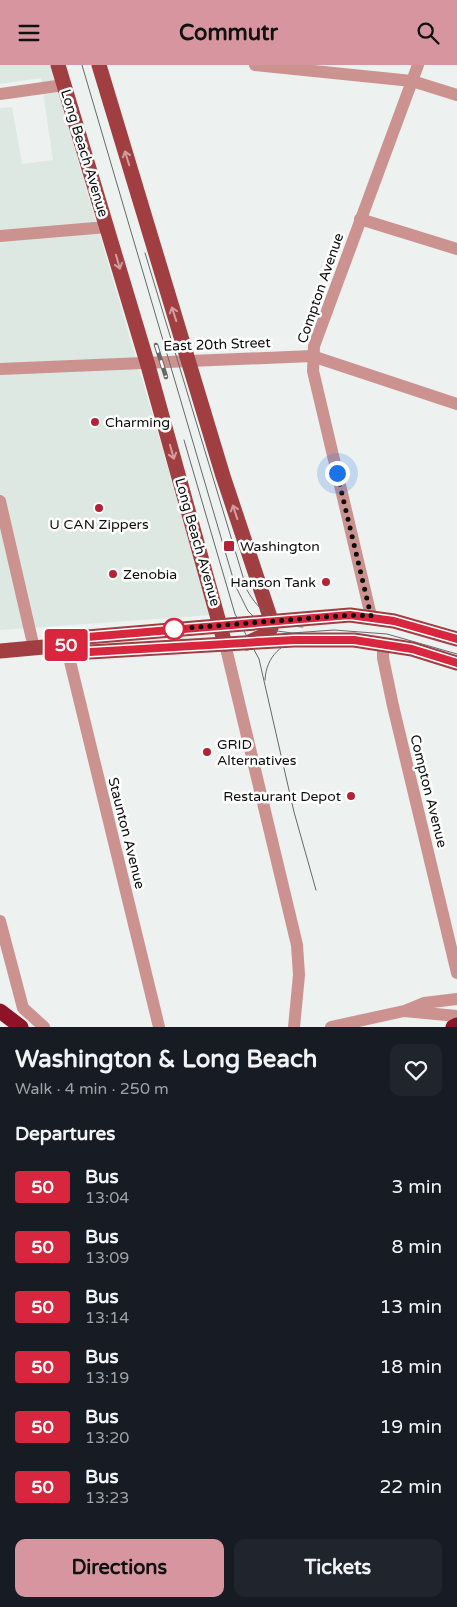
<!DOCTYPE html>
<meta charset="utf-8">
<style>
body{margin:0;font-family:"Varela Round",sans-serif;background:#20242c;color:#f1f3f6;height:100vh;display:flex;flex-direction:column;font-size:19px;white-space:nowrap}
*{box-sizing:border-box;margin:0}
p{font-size:16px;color:#9ea1a6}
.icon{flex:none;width:28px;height:28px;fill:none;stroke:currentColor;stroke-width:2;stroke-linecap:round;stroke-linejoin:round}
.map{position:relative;height:962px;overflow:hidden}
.sheet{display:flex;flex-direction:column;background:#171b24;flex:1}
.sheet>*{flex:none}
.badge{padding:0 10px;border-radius:4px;font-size:18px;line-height:32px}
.you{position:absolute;width:25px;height:25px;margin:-12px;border:4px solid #fff;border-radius:50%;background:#1a73e8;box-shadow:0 0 0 8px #1a73e833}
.map>.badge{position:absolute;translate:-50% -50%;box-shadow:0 0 0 2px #fff}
h2{padding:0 15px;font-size:19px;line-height:45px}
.round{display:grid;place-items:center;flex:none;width:52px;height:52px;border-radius:10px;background:#20242c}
.headline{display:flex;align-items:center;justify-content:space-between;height:85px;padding:0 15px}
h1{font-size:24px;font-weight:700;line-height:38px}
.button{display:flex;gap:10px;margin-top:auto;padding:10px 15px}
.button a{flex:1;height:58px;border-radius:10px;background:#d6959f;color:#111;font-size:20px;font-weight:700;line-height:58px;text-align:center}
.button a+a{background:#20242c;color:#f1f3f6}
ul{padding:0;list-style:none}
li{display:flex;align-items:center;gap:15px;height:60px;padding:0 15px}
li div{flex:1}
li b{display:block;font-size:19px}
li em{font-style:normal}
li .badge{min-width:55px;font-weight:700;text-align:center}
header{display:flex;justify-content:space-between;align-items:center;height:65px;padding:0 15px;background:#d6959f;color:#111;font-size:22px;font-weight:700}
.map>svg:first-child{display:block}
.built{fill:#dce8e1}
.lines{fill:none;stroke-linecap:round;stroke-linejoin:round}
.minor{stroke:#cb9290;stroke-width:12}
.major{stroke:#a13e42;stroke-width:15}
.highway{stroke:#8f1326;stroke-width:15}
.tram{stroke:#676968;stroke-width:1}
.rail-casing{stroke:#676968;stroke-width:4.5}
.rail{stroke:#fff;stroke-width:2.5;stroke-dasharray:8;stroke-linecap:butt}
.oneway{stroke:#d09ea0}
.line-casing{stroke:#fff;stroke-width:11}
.line{stroke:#d7263d;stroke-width:8}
.walk{stroke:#0d0e0d;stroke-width:5;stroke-dasharray:0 9}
.poi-dot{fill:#b42235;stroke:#fff;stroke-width:2}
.stop-dot{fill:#fff;stroke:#d7263d;stroke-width:2.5}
.labels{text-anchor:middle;stroke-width:5;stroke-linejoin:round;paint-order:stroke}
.street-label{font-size:14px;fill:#0d0e0d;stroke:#fff}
.poi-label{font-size:14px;fill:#0d0e0d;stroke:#fff;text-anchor:start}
</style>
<header><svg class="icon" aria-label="menu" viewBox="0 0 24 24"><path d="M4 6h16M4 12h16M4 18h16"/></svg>Commutr<svg class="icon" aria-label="search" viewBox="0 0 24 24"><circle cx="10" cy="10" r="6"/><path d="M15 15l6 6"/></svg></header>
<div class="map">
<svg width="457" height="962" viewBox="0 0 457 962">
<rect width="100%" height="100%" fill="#edf1ef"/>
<polygon class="built" points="0,0 50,0 211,550 0,565 0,43 12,42 22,99 53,95 41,13 0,19"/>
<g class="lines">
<g class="minor">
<polyline points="255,0 412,16 457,30"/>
<polyline points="0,29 64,20"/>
<polyline points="360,154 457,184"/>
<polyline points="0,171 107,162"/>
<polyline points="0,304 312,291 457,339"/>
<polyline points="0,436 34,583"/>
<polyline points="371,551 313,306 314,281 418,0"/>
<polyline points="225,579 297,880 299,910 294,962"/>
<polyline points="383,579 383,593 393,641 457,908"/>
<polyline points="66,580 159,962"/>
<polyline points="0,856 23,943 44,962"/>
<polyline points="407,945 424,938 457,934"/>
<polyline points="331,962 404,946 457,951"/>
</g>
<g class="major">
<polyline points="58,0 147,297 225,579"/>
<polyline points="99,0 223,411 271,555 271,563 267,569 247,578"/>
<polyline points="66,580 89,587 294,575 354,575 412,584 457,598"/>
<polyline points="0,586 66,580 87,572 350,550 394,556 457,574"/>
</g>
<g class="highway">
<polyline points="0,946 21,962"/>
<polyline points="453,962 457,960"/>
</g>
<g class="tram">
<polyline points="82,0 235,520 248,546 258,556 277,566 292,568 334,565 387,569 457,589"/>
<path d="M145 188 247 525C259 547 278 561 303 562"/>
<polyline points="184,375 235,549 259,594 294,747 316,825"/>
<path d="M265 615C266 591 282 578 304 572"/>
</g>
<g class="rail-casing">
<polyline id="rail" points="156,280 166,312"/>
</g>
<use href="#rail" class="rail"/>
</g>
<defs><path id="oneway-shaft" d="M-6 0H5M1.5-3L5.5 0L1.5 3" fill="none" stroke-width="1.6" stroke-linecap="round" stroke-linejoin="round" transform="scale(1.25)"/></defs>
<g class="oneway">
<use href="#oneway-shaft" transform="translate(127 93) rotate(-107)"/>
<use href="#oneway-shaft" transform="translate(118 197) rotate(74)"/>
<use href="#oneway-shaft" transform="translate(174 249) rotate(-108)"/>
<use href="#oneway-shaft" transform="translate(172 387) rotate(74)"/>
<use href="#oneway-shaft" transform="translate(235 447) rotate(-108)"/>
</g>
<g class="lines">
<g class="line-casing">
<polyline id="line" points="457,574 394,556 350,550 87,572 66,580 90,587 294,575 354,575 412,584 457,598"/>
</g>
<use href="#line" class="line"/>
<polyline class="walk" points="174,564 350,550 371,551 337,408"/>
</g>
<g class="poi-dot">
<circle cx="95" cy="357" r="5"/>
<circle cx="99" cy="443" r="5"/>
<rect x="223" y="475" width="12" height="12" rx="2.5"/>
<circle cx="113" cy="509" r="5"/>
<circle cx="326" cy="517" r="5"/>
<circle cx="207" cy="687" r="5"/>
<circle cx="351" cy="731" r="5"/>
</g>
<circle class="stop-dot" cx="174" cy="564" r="10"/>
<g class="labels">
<g class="street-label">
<text transform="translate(85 88) rotate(73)" y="5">Long Beach Avenue</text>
<text transform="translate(320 223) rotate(-71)" y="5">Compton Avenue</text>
<text transform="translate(217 279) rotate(-2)" y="5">East 20th Street</text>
<text transform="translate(198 477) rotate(74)" y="5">Long Beach Avenue</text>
<text transform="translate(429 726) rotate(76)" y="5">Compton Avenue</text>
<text transform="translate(127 768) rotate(76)" y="5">Staunton Avenue</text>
</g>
<g class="poi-label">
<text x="105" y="362">Charming</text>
<text x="99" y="464" text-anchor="middle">U CAN Zippers</text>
<text x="240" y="486">Washington</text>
<text x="123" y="514">Zenobia</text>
<text x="316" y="522" text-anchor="end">Hanson Tank</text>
<text x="217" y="684">GRID<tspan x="217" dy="16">Alternatives</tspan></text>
<text x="341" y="736" text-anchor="end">Restaurant Depot</text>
</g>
</g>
</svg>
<div class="you" style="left:337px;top:408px"></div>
<b class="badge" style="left:66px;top:580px;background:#d7263d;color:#fff">50</b>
</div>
<section class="sheet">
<div class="headline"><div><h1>Washington &amp; Long Beach</h1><p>Walk · 4 min · 250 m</p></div><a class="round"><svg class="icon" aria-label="heart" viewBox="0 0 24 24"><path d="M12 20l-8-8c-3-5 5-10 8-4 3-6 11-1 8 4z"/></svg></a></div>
<h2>Departures</h2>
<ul>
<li><span class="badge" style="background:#d7263d;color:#fff">50</span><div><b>Bus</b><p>13:04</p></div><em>3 min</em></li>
<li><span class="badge" style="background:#d7263d;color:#fff">50</span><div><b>Bus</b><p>13:09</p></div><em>8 min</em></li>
<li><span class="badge" style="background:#d7263d;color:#fff">50</span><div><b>Bus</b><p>13:14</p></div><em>13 min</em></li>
<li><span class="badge" style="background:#d7263d;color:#fff">50</span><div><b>Bus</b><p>13:19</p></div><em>18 min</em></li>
<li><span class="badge" style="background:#d7263d;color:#fff">50</span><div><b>Bus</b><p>13:20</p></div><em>19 min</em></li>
<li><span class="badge" style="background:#d7263d;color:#fff">50</span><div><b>Bus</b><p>13:23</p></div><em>22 min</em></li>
</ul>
<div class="button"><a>Directions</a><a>Tickets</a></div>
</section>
